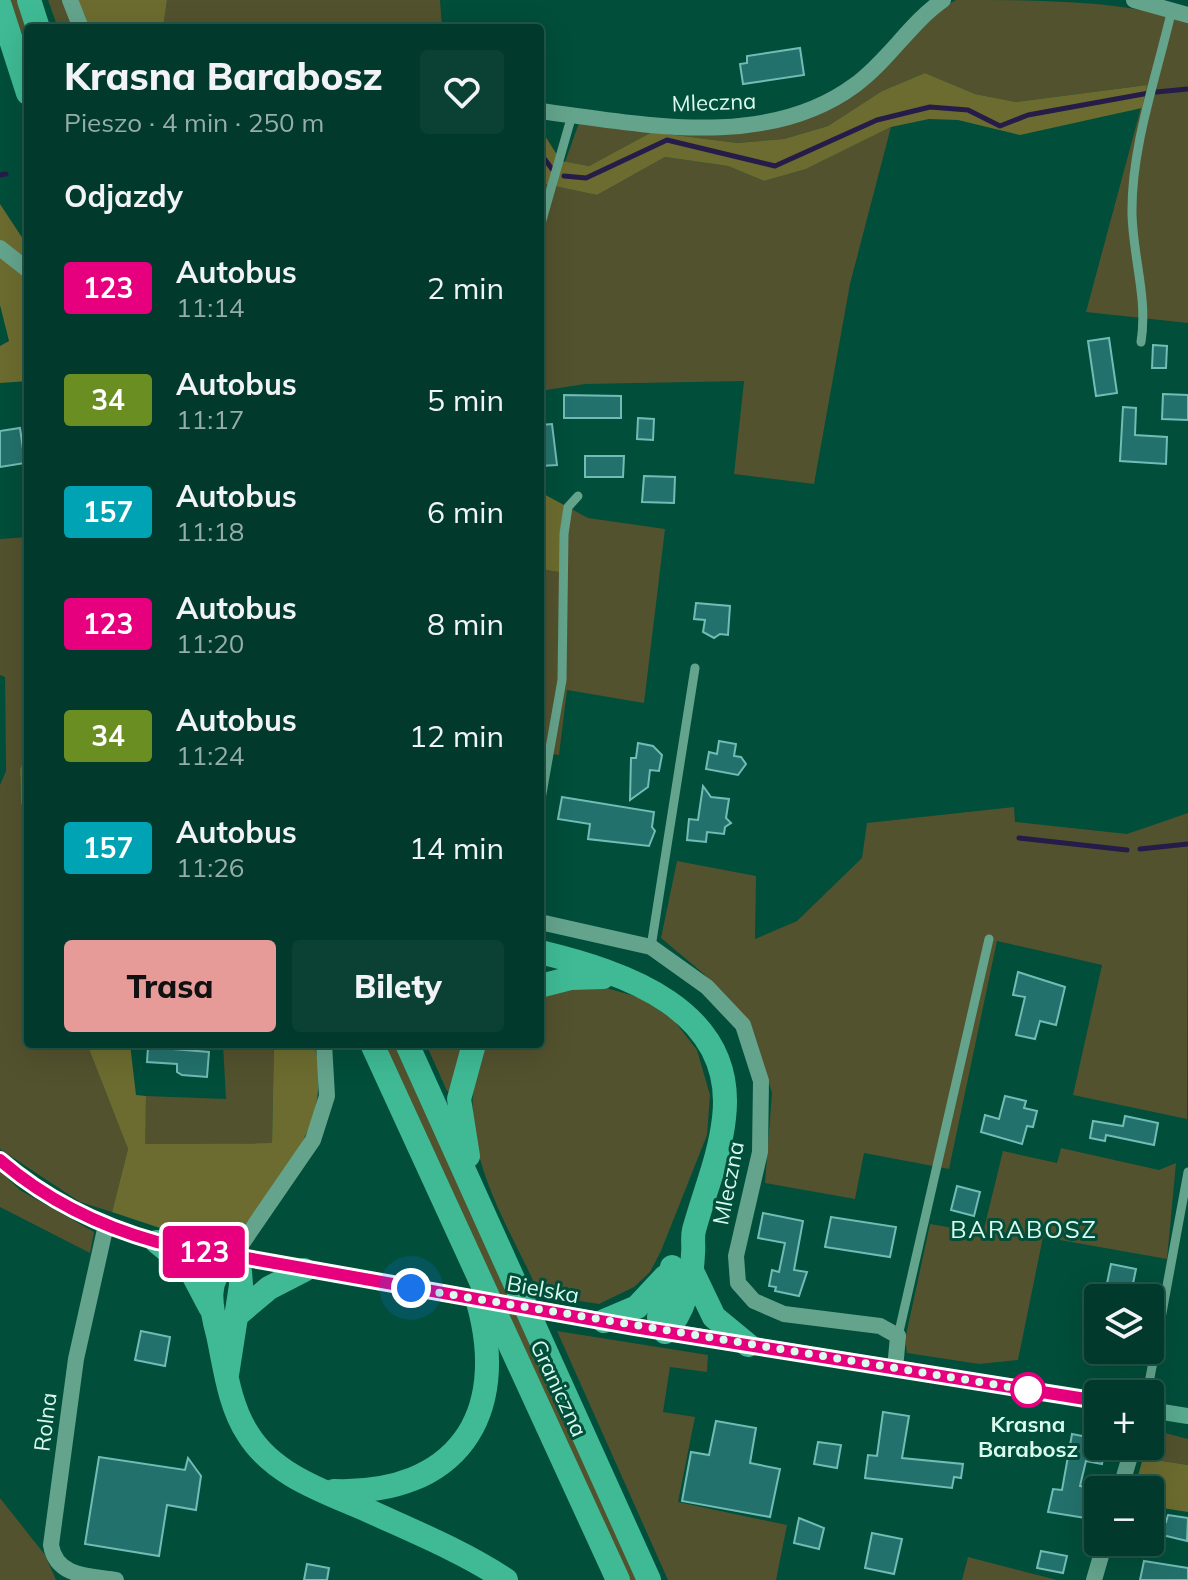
<!DOCTYPE html>
<html lang="pl">
<meta charset="utf-8">
<style>
body{margin:0;font-family:Mulish,sans-serif;background:#0b4134;color:#f1f3f6;height:100vh;display:flex;flex-direction:column;font-size:30px;white-space:nowrap}
*{box-sizing:border-box;margin:0}
p{font-size:26px;color:#96ada9}
.icon{flex:none;width:44px;height:44px;fill:none;stroke:currentColor;stroke-width:2;stroke-linecap:round;stroke-linejoin:round}
.map{position:relative;flex:1;overflow:hidden}
.sheet{position:absolute;left:24px;top:24px;width:520px;height:1024px;display:flex;flex-direction:column;background:#013a2c;border-radius:8px;box-shadow:0 8px 32px #0002,0 0 0 2px #235448}
.sheet>*{flex:none}
.badge{padding:0 16px;border-radius:6px;font-size:28px;line-height:52px}
.controls{position:absolute;left:1084px;top:1284px;display:grid;gap:16px}
.controls a{display:grid;place-items:center;width:80px;height:80px;border-radius:8px;background:#013a2c;box-shadow:0 8px 32px #0002,0 0 0 2px #235448;font-size:40px}
.you{position:absolute;width:40px;height:40px;margin:-20px;border:6px solid #fff;border-radius:50%;background:#1a73e8;box-shadow:0 0 0 12px #1a73e833}
.map>.badge{position:absolute;translate:-50% -50%;box-shadow:0 0 0 4px #fff}
h2{padding:0 40px;font-size:30px;line-height:72px}
.round{display:grid;place-items:center;flex:none;width:84px;height:84px;border-radius:8px;background:#0b4134}
.head{display:flex;align-items:center;justify-content:space-between;height:136px;padding:0 40px}
h1{font-size:38px;font-weight:800;line-height:60px}
.cta{display:flex;gap:16px;margin-top:auto;padding:16px 40px}
.cta a{flex:1;height:92px;border-radius:8px;background:#e69b98;color:#111;font-size:32px;font-weight:800;line-height:92px;text-align:center}
.cta a+a{background:#0b4134;color:#f1f3f6}
ul{padding:0;list-style:none}
li{display:flex;align-items:center;gap:24px;height:112px;padding:0 40px}
li div{flex:1}
li b{display:block;font-size:30px}
li em{font-style:normal}
li .badge{min-width:88px;font-weight:700;text-align:center}
.map>svg:first-child{display:block}
.green{fill:#52522e}
.forest{fill:#6c6c30}
.lines{fill:none;stroke-linecap:round;stroke-linejoin:round}
.stream{stroke:#251c4a;stroke-width:5}
.building{fill:#23716c;stroke:#72bcb6;stroke-width:2}
.lane{stroke:#64a48d;stroke-width:9}
.street{stroke:#64a48d;stroke-width:16}
.secondary{stroke:#59ab8f;stroke-width:16}
.highway{stroke:#3fba95;stroke-width:24}
.line-casing{stroke:#fff;stroke-width:18}
.line{stroke:#e6007e;stroke-width:12}
.walk{stroke:#dafaed;stroke-width:8;stroke-dasharray:0 14.4}
.stop-dot{fill:#fff;stroke:#e6007e;stroke-width:4}
.labels{text-anchor:middle;stroke-width:6;stroke-linejoin:round;paint-order:stroke}
.street-label{font-size:22px;fill:#dafaed;stroke:#014e3a}
.stop-label{font-size:22px;font-weight:bold;fill:#dafaed;stroke:#014e3a}
.neighbourhood-label{font-size:24px;letter-spacing:2px;fill:#dafaed;stroke:#014e3a}
</style>
<div class="map">
<svg width="1188" height="1580" viewBox="0 0 1188 1580">
<rect width="100%" height="100%" fill="#014e3a"/>
<g class="green">
<polygon points="8,0 18,0 28,30 28,61"/>
<polygon points="48,0 63,0 76,28 58,28"/>
<polygon points="167,0 440,0 442,28 163,28"/>
<path d="M956 0C1033 0 1115 0 1188 20V323L1086 312 1147 85 1016 102 975 94 925 73 882 91 828 126 784 139 737 143 652 132 589 166 565 162 579 123 795 121 860 91 932 14Z"/>
<polygon points="891,127 850,284 814,484 734,474 744,381 585,384 540,391 540,183 597,195 665,157 728,166 764,181 806,169"/>
<polygon points="564,505 588,518 665,529 644,703 567,690 559,755 540,752 540,569 559,572"/>
<polygon points="28,537 28,750 20,769 21,804 28,802 28,1044 87,1044 128,1149 112,1212 80,1202 0,1149 0,785 6,771 5,677 0,675 0,539"/>
<polygon points="1014,807 1015,822 1127,834 1188,813 1187,1119 1073,1095 1102,965 997,941 949,1169 864,1153 855,1199 765,1183 772,1093 750,1022 704,974 661,938 677,861 756,876 755,939 797,921 862,858 867,823"/>
<path d="M603 987 641 998 673 1019 697 1050 710 1095 707 1135 661 1251 650 1272 634 1287 599 1304 540 1295C504 1216 445 1131 487 1044H540V997L572 989Z"/>
<polygon points="223,1044 274,1044 272,1143 144,1144 146,1096 226,1099"/>
<polygon points="383,1044 394,1044 591,1470 638,1580 629,1580"/>
<polygon points="426,1044 463,1044 449,1091 447,1091"/>
<polygon points="1061,1148 1159,1170 1176,1163 1167,1259 1043,1237 1018,1360 979,1364 907,1353 905,1340 930,1224 983,1233 1003,1151 1057,1163"/>
<polygon points="0,1171 20,1190 94,1232 90,1253 0,1207"/>
<polygon points="557,1331 708,1355 707,1372 670,1367 663,1412 695,1417 678,1502 787,1525 776,1580 668,1580"/>
<polygon points="1150,1429 1188,1439 1188,1465 1143,1458 1145,1446 1150,1446"/>
<polygon points="0,1498 45,1555 56,1580 0,1580"/>
<polygon points="968,1557 1057,1580 962,1580"/>
</g>
<g class="forest">
<polygon points="71,0 167,0 163,28 83,28"/>
<polygon points="925,73 975,94 1016,102 1147,85 1142,108 1020,135 958,120 929,119 891,127 806,169 764,181 728,166 665,157 597,195 540,183 540,128 561,161 589,166 652,132 737,143 784,139 828,126 882,91"/>
<polygon points="0,204 27,245 23,270 28,279 28,381 0,383 0,346 9,341 0,305"/>
<polygon points="540,492 564,505 559,572 540,569"/>
<polygon points="28,750 28,802 21,804 20,769"/>
<path d="M87 1044H130L136 1095 146 1096 145 1144 272 1143 274 1044H314C321 1068 320 1094 313 1117 304 1149 255 1221 229 1239 221 1245 214 1244 205 1243L112 1212 128 1149Z"/>
<polygon points="1143,1458 1188,1465 1188,1512 1150,1506 1150,1490 1134,1490"/>
</g>
<g class="lines">
<g class="stream">
<polyline points="1156,92 1188,89"/>
<polyline points="540,153 552,169"/>
<polyline points="0,175 6,174"/>
<polyline points="564,176 586,178 667,140 775,166 877,120 930,107 968,110 1000,126 1028,115 1149,93"/>
<polyline points="1019,838 1127,850"/>
<polyline points="1140,849 1188,844"/>
</g>
</g>
<g class="building">
<polygon points="800,48 804,75 743,84 740,64 747,63 747,56"/>
<polygon points="1109,338 1117,393 1096,396 1088,341"/>
<polygon points="1153,345 1167,346 1166,368 1152,368"/>
<polygon points="1163,394 1188,395 1188,420 1162,419"/>
<polygon points="564,395 621,396 621,418 564,418"/>
<polygon points="1123,407 1136,408 1135,435 1167,437 1166,464 1120,461"/>
<polygon points="638,418 654,419 653,440 637,439"/>
<polygon points="552,424 557,465 540,466 540,425"/>
<polygon points="20,428 25,463 0,467 0,431"/>
<polygon points="585,456 624,456 623,477 585,477"/>
<polygon points="644,476 675,477 674,503 642,502"/>
<polygon points="696,603 730,606 728,635 720,634 714,638 703,632 705,620 694,619"/>
<polygon points="719,741 736,744 734,756 741,757 746,764 738,775 706,769 709,752 717,754"/>
<polygon points="638,743 653,746 662,755 659,771 650,770 648,787 630,800 631,758 636,758"/>
<polygon points="703,786 711,797 729,799 726,818 731,823 725,827 724,834 707,832 706,842 687,840 689,819 698,820"/>
<polygon points="562,797 654,812 652,827 655,831 649,846 588,839 590,824 558,819"/>
<polygon points="1018,972 1065,987 1056,1025 1040,1021 1035,1039 1016,1035 1025,997 1013,995"/>
<polygon points="148,1047 209,1052 207,1077 182,1075 177,1072 177,1064 147,1062"/>
<polygon points="1005,1096 1026,1101 1024,1108 1037,1111 1033,1127 1027,1126 1022,1144 981,1132 985,1115 999,1119"/>
<polygon points="1125,1116 1158,1123 1154,1145 1106,1135 1105,1141 1090,1138 1093,1121 1123,1126"/>
<polygon points="957,1186 980,1192 974,1216 951,1210"/>
<polygon points="763,1213 803,1221 794,1270 807,1272 799,1296 775,1291 776,1287 769,1286 772,1270 779,1272 785,1243 758,1238"/>
<polygon points="831,1217 896,1227 890,1257 825,1247"/>
<polygon points="1111,1264 1136,1269 1130,1298 1104,1298"/>
<polygon points="141,1331 170,1337 165,1366 135,1360"/>
<polygon points="883,1412 909,1416 902,1458 963,1464 961,1478 954,1477 952,1488 865,1478 868,1455 877,1456"/>
<polygon points="716,1421 756,1428 750,1463 780,1469 770,1517 682,1501 691,1452 709,1455"/>
<polygon points="1072,1434 1098,1439 1098,1446 1105,1446 1102,1464 1086,1461 1080,1486 1099,1490 1098,1520 1048,1512 1053,1489 1062,1490"/>
<polygon points="818,1442 841,1445 837,1468 814,1464"/>
<polygon points="99,1457 185,1470 188,1458 201,1476 196,1510 167,1505 159,1556 85,1544"/>
<polygon points="1168,1515 1188,1518 1187,1541 1158,1534 1161,1521 1166,1522"/>
<polygon points="799,1518 824,1528 819,1549 794,1543"/>
<polygon points="872,1533 902,1539 894,1574 865,1568"/>
<polygon points="1041,1551 1067,1556 1063,1573 1037,1568"/>
<polygon points="1144,1561 1188,1568 1188,1580 1140,1580"/>
<polygon points="307,1564 329,1568 327,1580 304,1580"/>
</g>
<g class="lines">
<g class="lane">
<polyline points="540,227 572,115"/>
<path d="M1141 342C1148 298 1133 258 1132 214 1131 146 1157 75 1172 9"/>
<polyline points="540,805 562,680 564,534 568,507 578,496"/>
<polyline points="651,947 695,668"/>
<polyline points="898,1336 989,939"/>
<polyline points="1147,1394 1188,1172"/>
</g>
<g class="street">
<polyline points="70,0 81,28"/>
<polyline points="1134,0 1188,15"/>
<path d="M540 111C642 124 766 151 855 85 888 61 910 23 943 0"/>
<polyline points="0,248 28,270"/>
<polyline points="540,922 651,947 707,987 743,1025 761,1081 760,1152 736,1256 738,1283 754,1301 784,1314 880,1326 898,1336 895,1369"/>
<path d="M106 1225 76 1359 51 1545C56 1577 89 1576 116 1580"/>
<polyline points="232,1258 313,1140 327,1096 324,1044"/>
<polyline points="1120,1490 1133,1446"/>
<polyline points="1094,1580 1105,1542"/>
</g>
<g class="secondary">
<path d="M0 1160C45 1199 100 1226 157 1242L604 1321 1098 1401"/>
<polyline points="1150,1410 1188,1416"/>
</g>
<g class="highway">
<polyline points="29,0 38,28"/>
<polyline points="0,6 28,93"/>
<path d="M540 952C623 972 737 1009 724 1118 720 1156 704 1193 694 1230 692 1238 694 1246 693 1254 692 1280 684 1314 665 1332L659 1317 672 1267"/>
<polyline points="540,986 571,978 603,977"/>
<polyline points="372,1044 618,1580"/>
<polyline points="407,1044 649,1580"/>
<polyline points="468,1156 459,1099 474,1044"/>
<polyline points="157,1242 190,1269 210,1307"/>
<polyline points="692,1271 714,1317 748,1345"/>
<polyline points="237,1315 269,1288 304,1270"/>
<polyline points="604,1321 637,1307 665,1277"/>
<path d="M227 1375 241 1285 240 1271 232 1258C204 1277 210 1305 218 1335 225 1367 229 1405 248 1434 274 1476 326 1492 369 1511 415 1532 464 1552 506 1580"/>
<path d="M334 1491C456 1495 510 1416 478 1302"/>
</g>
</g>
<g class="lines">
<g class="line-casing">
<path id="line" d="M0 1160C45 1199 100 1226 157 1242L634 1327 1098 1401"/>
</g>
<use href="#line" class="line"/>
<polyline class="walk" points="411,1288 1028,1390"/>
</g>
<circle class="stop-dot" cx="1028" cy="1390" r="16"/>
<g class="labels">
<g class="street-label">
<text transform="translate(714 102) rotate(-2)" y="8">Mleczna</text>
<text transform="translate(728 1183) rotate(-79)" y="8">Mleczna</text>
<text transform="translate(543 1289) rotate(10)" y="8">Bielska</text>
<text transform="translate(559 1388) rotate(65)" y="8">Graniczna</text>
<text transform="translate(45 1422) rotate(-83)" y="8">Rolna</text>
</g>
<g class="stop-label">
<text x="1028" y="1432">Krasna<tspan x="1028" dy="25">Barabosz</tspan></text>
</g>
<g class="neighbourhood-label">
<text x="1024" y="1238">BARABOSZ</text>
</g>
</g>
</svg>
<div class="controls">
<a><svg class="icon" aria-label="layers" viewBox="0 0 24 24"><path d="M12 4l9 5-9 5-9-5zM3 14l9 5 9-5"/></svg></a>
<a>+</a>
<a>−</a>
</div>
<div class="you" style="left:411px;top:1288px"></div>
<b class="badge" style="left:204px;top:1252px;background:#e6007e;color:#fff">123</b>
<section class="sheet">
<div class="head"><div><h1>Krasna Barabosz</h1><p>Pieszo · 4 min · 250 m</p></div><a class="round"><svg class="icon" aria-label="heart" viewBox="0 0 24 24"><path d="M12 20l-8-8c-3-5 5-10 8-4 3-6 11-1 8 4z"/></svg></a></div>
<h2>Odjazdy</h2>
<ul>
<li><span class="badge" style="background:#e6007e;color:#fff">123</span><div><b>Autobus</b><p>11:14</p></div><em>2 min</em></li>
<li><span class="badge" style="background:#6b8e23;color:#fff">34</span><div><b>Autobus</b><p>11:17</p></div><em>5 min</em></li>
<li><span class="badge" style="background:#00a3b4;color:#fff">157</span><div><b>Autobus</b><p>11:18</p></div><em>6 min</em></li>
<li><span class="badge" style="background:#e6007e;color:#fff">123</span><div><b>Autobus</b><p>11:20</p></div><em>8 min</em></li>
<li><span class="badge" style="background:#6b8e23;color:#fff">34</span><div><b>Autobus</b><p>11:24</p></div><em>12 min</em></li>
<li><span class="badge" style="background:#00a3b4;color:#fff">157</span><div><b>Autobus</b><p>11:26</p></div><em>14 min</em></li>
</ul>
<div class="cta"><a>Trasa</a><a>Bilety</a></div>
</section>
</div>
